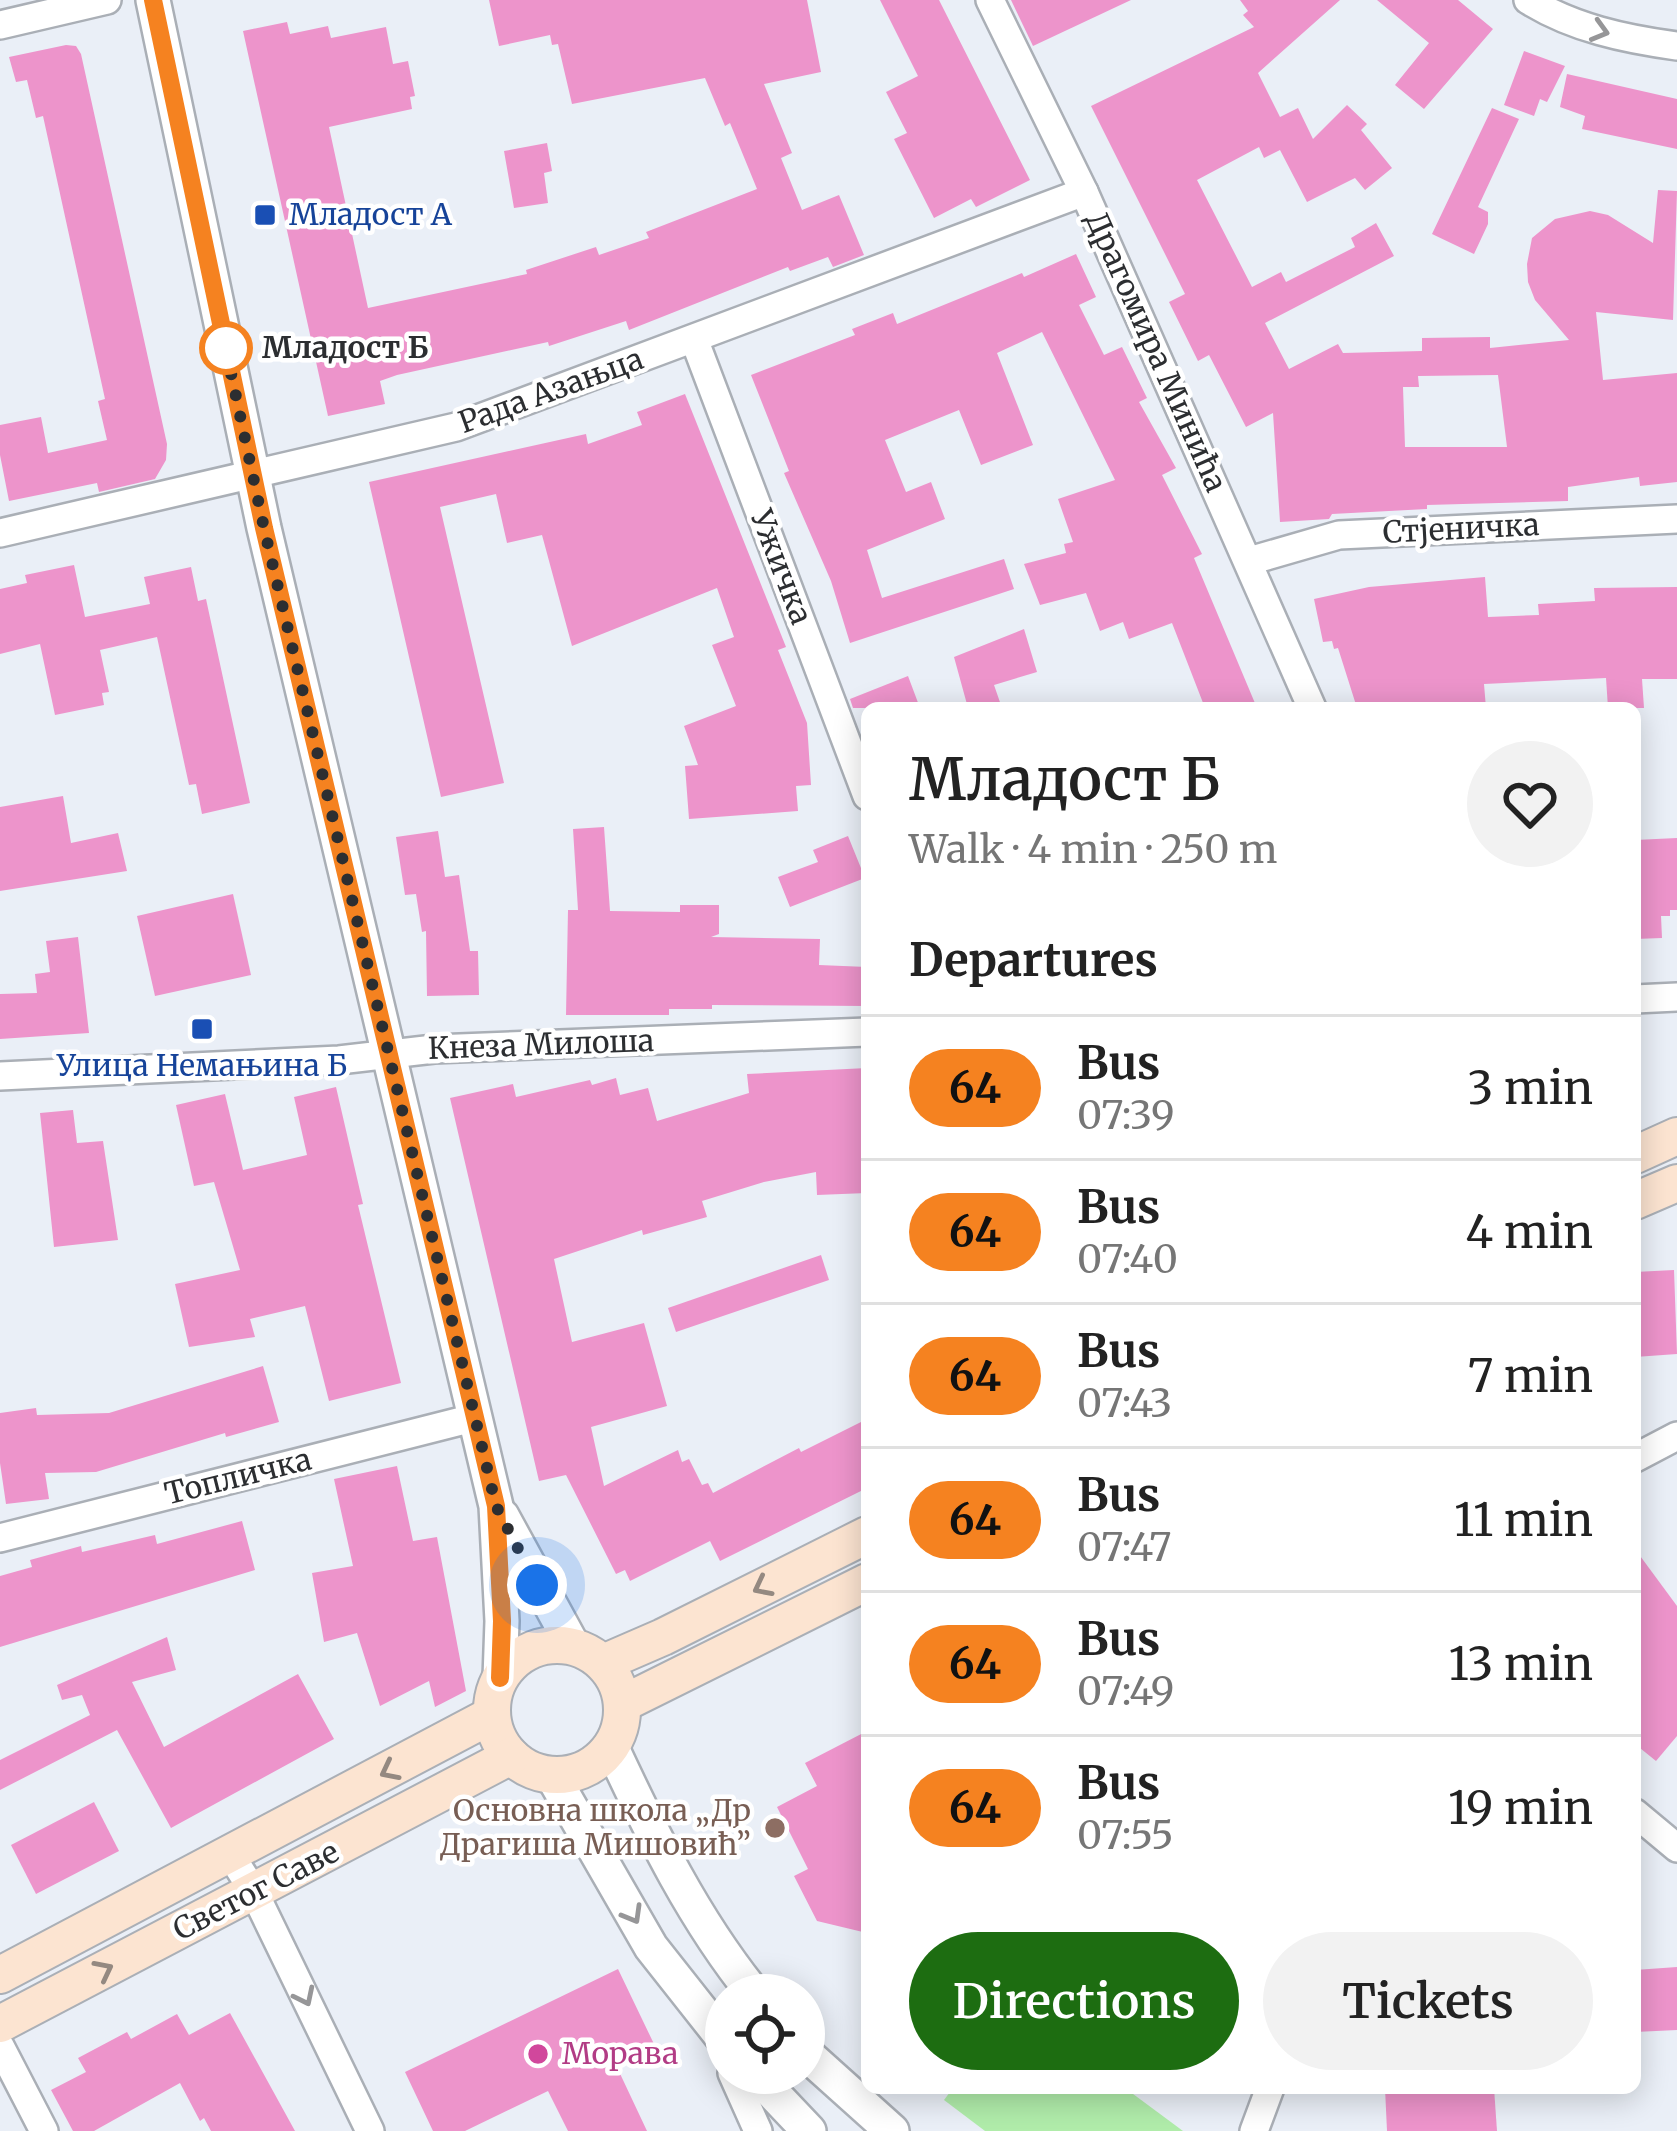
<!DOCTYPE html>
<meta charset="utf-8">
<style>
body{margin:0;font-family:Merriweather,serif;background:#f2f2f2;color:#222;height:100vh;display:flex;flex-direction:column;font-size:45px;white-space:nowrap}
*{box-sizing:border-box;margin:0}
p{font-size:39px;color:#767676}
.icon{flex:none;width:66px;height:66px;fill:none;stroke:currentColor;stroke-width:2;stroke-linecap:round;stroke-linejoin:round}
.map{position:relative;flex:1;overflow:hidden}
.details{position:absolute;left:861px;top:702px;width:780px;height:1392px;display:flex;flex-direction:column;background:#fff;border-radius:18px;box-shadow:0 6px 30px #0003}
.details>*{flex:none}
.badge{padding:0 24px;border-radius:39px;font-size:42px;line-height:78px}
.fabs{position:absolute;left:705px;top:1974px;display:grid;gap:24px}
.fabs a{display:grid;place-items:center;width:120px;height:120px;border-radius:50%;background:#fff;box-shadow:0 6px 30px #0003;font-size:60px}
.you{position:absolute;width:60px;height:60px;margin:-30px;border:9px solid #fff;border-radius:50%;background:#1a73e8;box-shadow:0 0 0 18px #1a73e833}
.map>.badge{position:absolute;translate:-50% -50%;box-shadow:0 0 0 6px #fff}
h2{padding:0 48px;font-size:45px;line-height:108px}
.round{display:grid;place-items:center;flex:none;width:126px;height:126px;border-radius:63px;background:#f2f2f2}
.headline{display:flex;align-items:center;justify-content:space-between;height:204px;padding:0 48px}
h1{font-size:57px;font-weight:600;line-height:90px}
.cta{display:flex;gap:24px;margin-top:auto;padding:24px 48px}
.cta a{flex:1;height:138px;border-radius:72px;background:#1d6d11;color:#fff;font-size:48px;font-weight:600;line-height:138px;text-align:center}
.cta a+a{background:#f2f2f2;color:#222}
ul{padding:0;list-style:none}
li{display:flex;align-items:center;gap:36px;height:144px;padding:0 48px;border-top:3px solid #e0e0e0}
li div{flex:1}
li b{display:block;font-size:45px}
li em{font-style:normal}
li .badge{min-width:132px;font-weight:700;text-align:center}
.map>svg:first-child{display:block}
.green{fill:#b0ecaa}
.building{fill:#ed94cb;fill-rule:evenodd}
.lines{fill:none;stroke-linecap:round;stroke-linejoin:round}
.minor-casing{stroke:#aaafb6;stroke-width:32}
.tertiary-casing{stroke:#aaafb6;stroke-width:38}
.secondary-casing{stroke:#aaafb6;stroke-width:40}
.minor{stroke:#fff;stroke-width:27}
.tertiary{stroke:#fff;stroke-width:33}
.secondary{stroke:#fce4d1;stroke-width:36}
.oneway{stroke:#969698}
.oneway2{stroke:#948981}
.line-casing{stroke:#fff;stroke-width:27}
.line{stroke:#f58220;stroke-width:18}
.walk{stroke:#2c2e31;stroke-width:12;stroke-dasharray:0 21.6}
.transit-dot{fill:#1a4fb4;stroke:#fff;stroke-width:4.5}
.stop-dot{fill:#fff;stroke:#f58220;stroke-width:6}
.education-dot{fill:#8d6e63;stroke:#fff;stroke-width:4.5}
.hotel-dot{fill:#d1479c;stroke:#fff;stroke-width:4.5}
.labels{text-anchor:middle;stroke-width:9;stroke-linejoin:round;paint-order:stroke}
.transit-label{font-size:30px;fill:#164399;stroke:#fff;text-anchor:start}
.stop-label{font-size:30px;font-weight:bold;fill:#2c2e31;stroke:#fff;text-anchor:start}
.street-label{font-size:30px;fill:#2c2e31;stroke:#fff}
.education-label{font-size:30px;fill:#785e54;stroke:#fff;text-anchor:end}
.hotel-label{font-size:30px;fill:#b23c85;stroke:#fff;text-anchor:start}
</style>
<div class="map">
<svg width="1677" height="2131" viewBox="0 0 1677 2131">
<rect width="100%" height="100%" fill="#eaeff7"/>
<polygon class="green" points="953,2088 1125,2088 1183,2131 985,2131 944,2100"/>
<g class="building">
<polygon points="489,0 807,0 821,72 764,84 792,153 781,158 802,210 839,195 864,255 833,267 828,257 790,271 788,267 629,330 626,321 549,346 548,342 397,375 380,381 385,404 328,416 243,31 287,22 290,34 328,26 331,38 386,27 393,64 408,61 415,96 410,97 412,109 329,127 368,308 527,274 526,270 596,247 599,255 649,238 646,232 757,189 730,123 725,126 705,78 572,104 558,44 552,45 550,35 499,46"/>
<polygon points="880,0 939,0 1030,180 976,207 971,199 934,218 894,139 907,133 886,92 918,76"/>
<polygon points="1011,0 1131,0 1033,46"/>
<path d="M1240 0H1340L1258 73 1280 117 1298 108 1313 139 1347 105 1367 124 1361 130 1392 168 1365 190 1355 178 1307 202 1280 150 1264 158 1259 147 1197 180 1252 287 1281 272 1286 282 1355 247 1351 238 1376 223 1394 256 1265 323 1289 369 1338 344 1343 353 1422 351V338L1490 337V348L1569 340 1535 300 1528 282 1527 264 1532 238 1555 219 1590 211 1608 215 1653 243 1658 190 1677 191 1673 320 1596 312 1603 380 1677 373V482L1640 486 1639 477 1568 487V501L1427 505V509L1332 514 1329 519 1280 522 1273 413 1246 427 1209 355 1198 361 1169 302 1185 294 1091 106 1254 27 1243 15 1248 11ZM1498 375 1507 447H1405L1403 387H1419L1418 376Z"/>
<polygon points="1377,0 1458,0 1493,29 1424,109 1395,85 1429,43"/>
<polygon points="66,45 76,46 81,54 167,444 166,460 155,479 99,492 97,483 9,501 0,455 0,425 41,417 48,453 107,440 98,401 105,399 43,116 36,118 27,80 16,82 9,57"/>
<polygon points="1524,51 1565,66 1547,102 1540,99 1534,116 1504,105"/>
<polygon points="1567,74 1677,99 1677,149 1582,129 1585,116 1560,107"/>
<polygon points="1492,108 1519,119 1478,207 1488,212 1488,224 1474,254 1432,234"/>
<polygon points="547,143 552,171 544,173 548,203 514,208 504,151"/>
<polygon points="1076,254 1096,297 1079,305 1104,355 1122,347 1147,398 1139,402 1176,468 1162,475 1202,554 1194,558 1257,708 1205,708 1172,623 1129,639 1123,622 1100,631 1086,593 1040,605 1024,564 1066,553 1064,544 1073,542 1058,499 1115,480 1042,332 997,353 1033,445 981,465 959,410 885,440 906,492 931,482 945,519 867,550 882,598 1004,559 1014,589 850,643 831,581 784,473 789,471 751,375 855,335 852,329 893,313 897,324 1022,273 1024,277"/>
<polygon points="685,394 786,647 778,650 807,723 811,785 796,786 798,811 689,819 685,766 698,765 684,726 736,706 712,645 734,637 717,588 572,646 542,535 507,543 496,494 440,507 504,783 441,797 369,482 586,434 588,444 642,425 637,412"/>
<polygon points="74,565 85,617 150,604 144,577 191,567 198,601 206,599 250,803 202,814 196,784 189,785 157,637 100,650 109,692 102,693 104,705 55,715 40,644 0,654 0,589 27,583 25,575"/>
<polygon points="1485,577 1488,617 1539,615 1538,604 1595,601 1594,588 1677,587 1677,679 1642,679 1644,708 1608,708 1606,678 1484,684 1486,708 1357,708 1338,648 1334,649 1332,641 1323,642 1314,599 1369,587"/>
<polygon points="1024,629 1037,672 994,685 1002,708 968,708 954,657"/>
<polygon points="908,676 920,708 853,708 850,699"/>
<polygon points="63,796 71,843 118,833 127,871 0,891 0,807"/>
<polygon points="604,827 610,911 680,912 680,905 719,905 719,934 711,937 820,939 819,965 867,967 867,1006 712,1005 712,1009 669,1009 669,1015 566,1015 568,910 578,910 573,829"/>
<polygon points="438,831 445,877 459,875 470,951 478,951 479,995 427,996 426,931 422,932 416,894 405,895 396,837"/>
<polygon points="848,836 865,878 790,907 778,877 818,862 813,850"/>
<polygon points="1677,838 1677,910 1670,910 1670,916 1661,916 1662,938 1635,939 1635,840"/>
<polygon points="233,894 251,975 155,996 137,916"/>
<polygon points="78,937 89,1033 0,1039 0,994 37,993 35,974 50,972 46,941"/>
<polygon points="867,1068 867,1193 817,1195 816,1172 764,1182 702,1201 707,1217 643,1235 642,1230 554,1259 572,1342 644,1323 667,1406 591,1427 604,1486 678,1450 682,1462 689,1459 702,1485 708,1483 713,1493 799,1448 801,1452 867,1419 867,1488 720,1561 710,1541 630,1581 625,1570 616,1574 566,1475 539,1481 450,1098 513,1084 516,1097 590,1080 592,1085 616,1078 620,1095 648,1088 657,1121 749,1093 747,1074"/>
<polygon points="336,1087 363,1204 358,1205 401,1383 329,1401 305,1306 250,1319 255,1337 189,1347 175,1284 240,1270 214,1182 194,1186 176,1105 225,1094 243,1170 307,1155 294,1097"/>
<polygon points="73,1110 77,1143 103,1141 118,1240 54,1247 40,1113"/>
<polygon points="821,1255 829,1280 676,1332 668,1308"/>
<polygon points="1674,1270 1677,1354 1635,1357 1635,1321 1638,1320 1635,1272"/>
<polygon points="263,1366 279,1422 226,1437 225,1433 96,1472 45,1473 49,1499 6,1504 0,1463 0,1413 36,1408 37,1415 109,1413"/>
<polygon points="397,1466 413,1541 437,1537 466,1691 435,1707 429,1681 380,1706 357,1633 324,1642 312,1573 353,1566 334,1479"/>
<polygon points="242,1521 255,1570 0,1647 0,1576 32,1567 30,1560 81,1546 82,1552 155,1535 157,1544"/>
<polygon points="1635,1549 1677,1606 1677,1736 1656,1761 1635,1744"/>
<polygon points="167,1637 176,1670 132,1682 164,1747 298,1674 334,1739 171,1828 117,1730 0,1790 0,1760 90,1715 82,1695 62,1700 57,1685"/>
<polygon points="867,1731 867,1933 817,1921 794,1876 808,1869 777,1807 817,1786 805,1763"/>
<polygon points="94,1802 119,1851 36,1894 11,1845"/>
<polygon points="1677,1967 1677,2030 1635,2032 1635,1970"/>
<polygon points="618,1969 654,2044 615,2063 647,2131 568,2131 548,2091 465,2131 433,2131 405,2072"/>
<polygon points="230,2013 295,2131 211,2131 204,2118 200,2121 180,2083 94,2131 73,2131 51,2090 86,2072 78,2058 127,2032 131,2039 177,2014 189,2035"/>
<polygon points="1385,2088 1494,2088 1497,2131 1387,2131"/>
</g>
<g class="lines">
<g class="minor-casing">
<g id="minor">
<polyline points="990,0 1084,192 1312,708"/>
<path d="M1528 0C1573 28 1625 39 1677 46"/>
<polyline points="0,25 107,0"/>
<polyline points="694,339 867,796"/>
<polyline points="0,533 456,427 1084,192"/>
<polyline points="1249,561 1339,535 1677,519"/>
<polyline points="1635,999 1677,997"/>
<polyline points="0,1076 339,1060 434,1049 867,1032"/>
<polyline points="1635,1458 1677,1436"/>
<polyline points="0,1538 477,1417"/>
<polyline points="1635,1813 1677,1848"/>
<polyline points="230,1854 254,1892 370,2131"/>
<polyline points="0,2046 44,2131"/>
<polyline points="732,2073 758,2131"/>
<polyline points="1254,2131 1270,2088"/>
</g>
</g>
<g class="tertiary-casing">
<g id="tertiary">
<polyline points="153,0 264,528 496,1506 502,1621 500,1678"/>
<polyline points="502,1516 573,1646"/>
<path d="M611 1746C652 1834 694 1920 755 1995"/>
<polyline points="553,1777 651,1947 726,2042"/>
<polyline points="804,2052 892,2131"/>
<polyline points="754,2073 809,2131"/>
</g>
</g>
<g class="secondary-casing">
<g id="secondary">
<polyline points="1635,1155 1677,1136"/>
<polyline points="1635,1201 1677,1183"/>
<circle cx="557" cy="1710" r="65"/>
<polyline points="603,1663 663,1637 867,1535"/>
<polyline points="624,1703 867,1582"/>
<polyline points="0,1975 492,1715"/>
<polyline points="0,2024 511,1756"/>
</g>
</g>
<use href="#minor" class="minor"/>
<use href="#tertiary" class="tertiary"/>
<use href="#secondary" class="secondary"/>
</g>
<defs><path id="oneway-chevron" d="M-2-3.5L2.5 0L-2 3.5" fill="none" stroke-width="1.6" stroke-linecap="round" stroke-linejoin="round" transform="scale(3)"/></defs>
<g class="oneway">
<use href="#oneway-chevron" transform="translate(1600 31) rotate(16)"/>
<use href="#oneway-chevron" transform="translate(633 1915) rotate(60)"/>
<use href="#oneway-chevron" transform="translate(305 1997) rotate(64)"/>
</g>
<g class="oneway2">
<use href="#oneway-chevron" transform="translate(762 1587) rotate(153)"/>
<use href="#oneway-chevron" transform="translate(389 1771) rotate(153)"/>
<use href="#oneway-chevron" transform="translate(104 1970) rotate(-27)"/>
</g>
<g class="lines">
<g class="line-casing">
<polyline id="line" points="153,0 264,528 496,1506 502,1621 500,1678"/>
</g>
<use href="#line" class="line"/>
<polyline class="walk" points="226,348 224,340 264,528 496,1506 537,1585"/>
</g>
<g class="transit-dot">
<rect x="253" y="203" width="24" height="24" rx="6"/>
<rect x="190" y="1017" width="24" height="24" rx="6"/>
</g>
<circle class="stop-dot" cx="226" cy="348" r="24"/>
<circle class="education-dot" cx="775" cy="1828" r="12"/>
<circle class="hotel-dot" cx="538" cy="2054" r="12"/>
<g class="labels">
<g class="transit-label">
<text x="289" y="225">Младост А</text>
<text x="202" y="1076" text-anchor="middle">Улица Немањина Б</text>
</g>
<g class="stop-label">
<text x="262" y="358">Младост Б</text>
</g>
<g class="street-label">
<text transform="translate(1156 352) rotate(66)" y="10">Драгомира Минића</text>
<text transform="translate(551 391) rotate(-20)" y="10">Рада Азањца</text>
<text transform="translate(1461 529) rotate(-3)" y="10">Стјеничка</text>
<text transform="translate(781 567) rotate(69)" y="10">Ужичка</text>
<text transform="translate(541 1045) rotate(-2)" y="10">Кнеза Милоша</text>
<text transform="translate(238 1477) rotate(-14)" y="10">Топличка</text>
<text transform="translate(256 1891) rotate(-27)" y="10">Светог Саве</text>
</g>
<g class="education-label">
<text x="751" y="1821">Основна школа „Др<tspan x="751" dy="34">Драгиша Мишовић”</tspan></text>
</g>
<g class="hotel-label">
<text x="562" y="2064">Морава</text>
</g>
</g>
</svg>
<div class="fabs">
<a><svg class="icon" aria-label="locate" viewBox="0 0 24 24"><circle cx="12" cy="12" r="6"/><path d="M12 2v4M12 18v4M2 12h4M18 12h4"/></svg></a>
</div>
<div class="you" style="left:537px;top:1585px"></div>
<section class="details">
<div class="headline"><div><h1>Младост Б</h1><p>Walk · 4 min · 250 m</p></div><a class="round"><svg class="icon" aria-label="heart" viewBox="0 0 24 24"><path d="M12 20l-8-8c-3-5 5-10 8-4 3-6 11-1 8 4z"/></svg></a></div>
<h2>Departures</h2>
<ul>
<li><span class="badge" style="background:#f58220;color:#111">64</span><div><b>Bus</b><p>07:39</p></div><em>3 min</em></li>
<li><span class="badge" style="background:#f58220;color:#111">64</span><div><b>Bus</b><p>07:40</p></div><em>4 min</em></li>
<li><span class="badge" style="background:#f58220;color:#111">64</span><div><b>Bus</b><p>07:43</p></div><em>7 min</em></li>
<li><span class="badge" style="background:#f58220;color:#111">64</span><div><b>Bus</b><p>07:47</p></div><em>11 min</em></li>
<li><span class="badge" style="background:#f58220;color:#111">64</span><div><b>Bus</b><p>07:49</p></div><em>13 min</em></li>
<li><span class="badge" style="background:#f58220;color:#111">64</span><div><b>Bus</b><p>07:55</p></div><em>19 min</em></li>
</ul>
<div class="cta"><a>Directions</a><a>Tickets</a></div>
</section>
</div>
